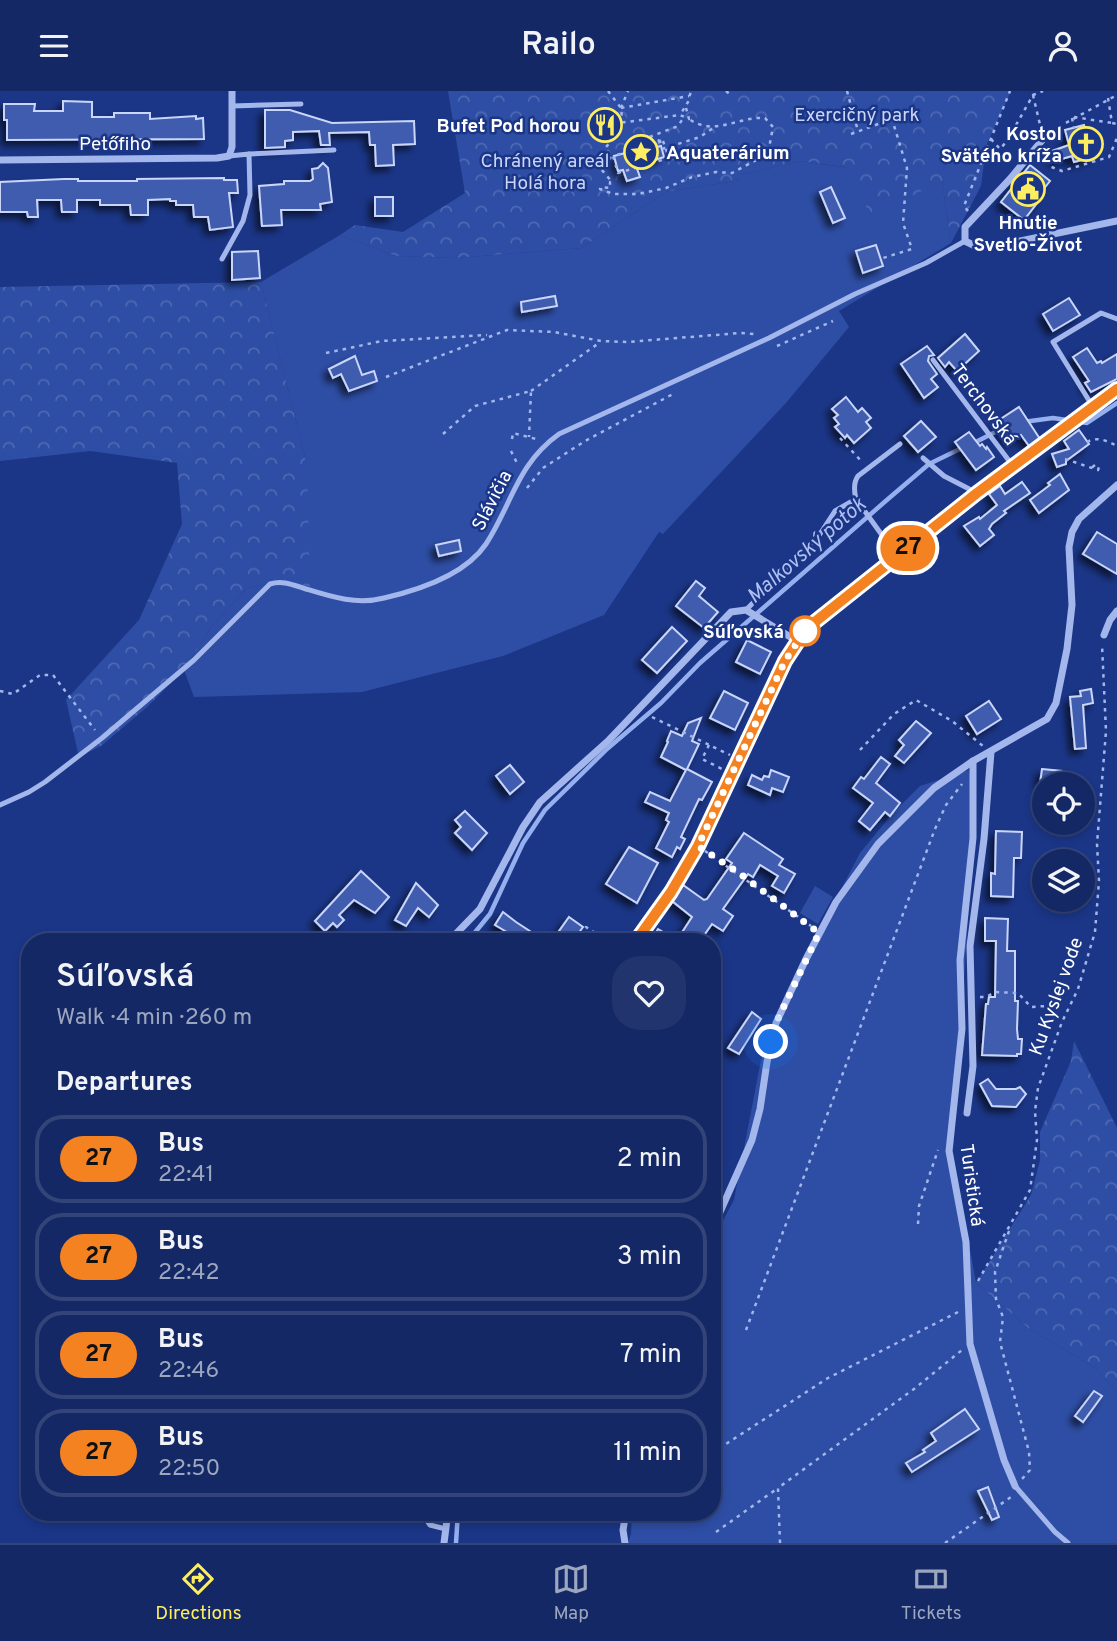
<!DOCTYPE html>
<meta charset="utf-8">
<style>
body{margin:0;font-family:Overpass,sans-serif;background:#21346e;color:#f1f3f6;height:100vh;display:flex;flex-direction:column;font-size:26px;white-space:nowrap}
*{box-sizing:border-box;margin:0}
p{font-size:23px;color:#9da6bf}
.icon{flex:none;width:38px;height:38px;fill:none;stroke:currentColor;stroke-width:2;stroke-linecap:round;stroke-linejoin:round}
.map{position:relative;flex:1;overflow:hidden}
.sheet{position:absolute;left:21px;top:842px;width:700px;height:588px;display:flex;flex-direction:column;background:#142865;border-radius:28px;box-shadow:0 4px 10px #0003,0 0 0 2px #334479}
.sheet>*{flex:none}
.badge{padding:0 14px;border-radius:23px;font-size:24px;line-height:46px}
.fabs{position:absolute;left:1032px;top:681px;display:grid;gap:14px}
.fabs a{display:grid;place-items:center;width:63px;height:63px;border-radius:50%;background:#142865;box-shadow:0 4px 10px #0003,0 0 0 2px #334479;font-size:35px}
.you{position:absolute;width:35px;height:35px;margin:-18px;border:5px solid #fff;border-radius:50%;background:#1a73e8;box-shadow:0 0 0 10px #1a73e833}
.map>.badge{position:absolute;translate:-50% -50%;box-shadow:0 0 0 4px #fff}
h2{padding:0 35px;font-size:26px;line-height:63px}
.round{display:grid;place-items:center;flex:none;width:74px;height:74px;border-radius:28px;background:#21346e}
.overview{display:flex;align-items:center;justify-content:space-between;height:119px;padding:0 35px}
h1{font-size:33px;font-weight:600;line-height:52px}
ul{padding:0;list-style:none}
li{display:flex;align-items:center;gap:21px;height:88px;margin:0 14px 10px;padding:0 21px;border:4px solid #334479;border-radius:28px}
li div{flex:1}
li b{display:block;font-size:26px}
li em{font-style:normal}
li .badge{min-width:77px;font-weight:700;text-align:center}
header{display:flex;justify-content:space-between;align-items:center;height:91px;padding:0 35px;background:#142865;font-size:32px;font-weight:600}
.tab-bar{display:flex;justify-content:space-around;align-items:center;height:98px;border-top:2px solid #334479;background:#142865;font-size:19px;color:#9da6bf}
.tab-bar a{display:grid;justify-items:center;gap:4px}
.tab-bar .on{color:#fded60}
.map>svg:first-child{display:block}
.green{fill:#2e4ea5}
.forest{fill:url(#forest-crowns)}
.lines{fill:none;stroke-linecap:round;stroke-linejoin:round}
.stream{stroke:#96afee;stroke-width:4.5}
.building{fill:#3f5cae;stroke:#c9d5f9;stroke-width:2;filter:url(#shadow)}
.path{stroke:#a3b7ec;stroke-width:2.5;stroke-dasharray:3.5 5;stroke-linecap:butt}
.lane{stroke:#a3b7ec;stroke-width:5}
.street{stroke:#a3b7ec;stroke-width:7}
.line-casing{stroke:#fff;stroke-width:16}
.line{stroke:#f58220;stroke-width:10}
.walk{stroke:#fff;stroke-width:7;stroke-dasharray:0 12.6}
.stop-dot{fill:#fff;stroke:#f58220;stroke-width:3.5}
.labels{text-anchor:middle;stroke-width:5;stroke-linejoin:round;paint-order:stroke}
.park-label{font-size:19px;fill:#c9d5f9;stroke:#1b3687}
.poi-label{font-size:19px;font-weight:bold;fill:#fff;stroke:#1b3687;text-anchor:end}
.street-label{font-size:19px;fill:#fff;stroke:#1b3687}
.stop-label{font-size:19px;font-weight:bold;fill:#fff;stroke:#1b3687;text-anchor:end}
.water-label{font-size:21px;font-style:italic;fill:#afc1f3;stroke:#1b3687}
</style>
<header><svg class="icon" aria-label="menu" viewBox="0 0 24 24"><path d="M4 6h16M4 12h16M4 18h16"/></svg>Railo<svg class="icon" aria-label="person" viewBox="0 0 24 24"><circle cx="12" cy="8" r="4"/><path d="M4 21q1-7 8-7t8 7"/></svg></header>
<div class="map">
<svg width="1117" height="1452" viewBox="0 0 1117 1452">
<defs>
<pattern id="forest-crowns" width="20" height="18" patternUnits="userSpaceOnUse" patternTransform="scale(1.75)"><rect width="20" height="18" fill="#2e4ea5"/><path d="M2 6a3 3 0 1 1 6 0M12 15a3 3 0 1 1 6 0" fill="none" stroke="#4d69b2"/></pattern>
<filter id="shadow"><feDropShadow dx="-5" dy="5" stdDeviation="3.5" flood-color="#0009"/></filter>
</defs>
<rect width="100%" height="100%" fill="#1b3687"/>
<g class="green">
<polygon points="800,70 942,90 951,152 839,220 849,236 786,312 663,443 659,441 604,524 503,565 362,601 194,606 184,579 211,536 247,497 278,491 307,374 261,191 340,144 396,165 455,167 581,157 666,101 741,89 741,84"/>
<polygon points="969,679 975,718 953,1061 976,1192 1028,1237 1095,1277 1117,1300 1117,1452 628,1452 631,1443 632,1421 712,1421 712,1150 734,1109 761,969 794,888 860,762 893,722 920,695"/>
<polygon points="815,795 833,806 818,833 800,822"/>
</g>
<g class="forest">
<polygon points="448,0 1011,0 986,55 981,95 951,152 942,90 871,125 845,76 800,70 741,84 741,89 666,101 581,157 455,167 396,165 340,144 355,134 403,141 465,102"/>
<polygon points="261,191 307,374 310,500 278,491 247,497 211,536 184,579 147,616 101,655 79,666 66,609 139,529 182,433 177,372 90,360 0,370 0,196"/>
<polygon points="1074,950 1117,1037 1117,1300 1095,1277 1028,1237 976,1192 1031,1104 1040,1069 1040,1041 1071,970"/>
</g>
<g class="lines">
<g class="stream">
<polyline points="1023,331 1053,327 1087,332 1117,312"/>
<polyline points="972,353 1005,336"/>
<polyline points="468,850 490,823 523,752 545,719 607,658 661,612 700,572 888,408 929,373 964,356"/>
<polyline points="456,1452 458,1421"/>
</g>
</g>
<g class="building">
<polygon points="63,10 92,11 92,26 114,26 114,22 150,22 150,28 196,25 196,28 203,27 204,48 7,49 7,29 4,29 4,13 35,13 34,20 63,20"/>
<polygon points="265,19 290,19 332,32 414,30 415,53 393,54 394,74 376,75 375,54 370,54 369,41 329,42 330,54 321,54 319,40 293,41 293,49 285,50 285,56 265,57"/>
<polygon points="1084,34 1093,66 1074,71 1072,65 1055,70 1052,60 1069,54 1065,39"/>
<polygon points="656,54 657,56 661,55 664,66 636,75 640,86 627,90 623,79 618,80 614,65"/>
<polygon points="323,72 328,77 332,111 320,113 321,119 281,119 282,134 262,135 259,95 284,93 284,90 310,90 313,88 312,78 318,77"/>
<polygon points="1030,74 1050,90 1038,105 1041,107 1024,129 1001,111"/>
<polygon points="224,87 224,89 237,89 238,102 229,102 233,136 210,139 208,126 194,126 193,114 176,114 176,110 170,110 170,108 148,109 148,124 131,124 130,114 100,114 100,109 77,109 77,121 62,121 61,109 37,109 38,126 28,126 27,121 0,121 0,91 64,88 78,88 78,90 137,90 137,88"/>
<polygon points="831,96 845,127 833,132 820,101"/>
<rect x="375" y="106" width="18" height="19"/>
<polygon points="876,154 883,175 863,182 856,160"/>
<polygon points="258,160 260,187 232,189 232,161"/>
<polygon points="555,205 557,215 522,221 521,211"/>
<polygon points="1069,207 1080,224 1053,240 1043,223"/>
<polygon points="965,243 979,260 957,280 949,271 945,276 938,267"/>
<polygon points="927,255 934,264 929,265 928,270 937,283 931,288 938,296 924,307 901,273"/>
<polygon points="1087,257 1097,272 1101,270 1102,272 1117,263 1117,288 1091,301 1085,292 1089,290 1073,266"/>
<polygon points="355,265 362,284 374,280 377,290 349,300 341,283 333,287 329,278"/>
<polygon points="846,306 858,321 862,317 871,327 866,331 871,337 854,352 847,344 845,347 835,336 839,333 834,327 838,324 832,318"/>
<polygon points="1019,316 1040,348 1029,355 1021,344 1009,351 996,331"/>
<polygon points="921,330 936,346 918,361 904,345"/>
<polygon points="1079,339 1089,353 1066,370 1066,373 1057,376 1052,363 1069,358 1064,350"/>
<polygon points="969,341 980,355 982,353 986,358 987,356 994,366 976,379 955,351"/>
<polygon points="1060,383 1069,399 1039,422 1030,409 1050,394 1048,392"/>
<polygon points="1022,391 1030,402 1004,420 1006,422 992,433 989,438 994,444 980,455 964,435 979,426 980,428 997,414 989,403 1000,395 1005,403"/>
<polygon points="1097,441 1117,453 1117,483 1083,463"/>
<polygon points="459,449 461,460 439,465 436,454"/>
<polygon points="696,490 705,497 699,505 718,521 704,537 676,515"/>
<polygon points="672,536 687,550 657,582 642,569"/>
<polygon points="747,549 771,561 760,583 736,571"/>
<polygon points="1091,598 1093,612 1083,614 1086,657 1075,658 1070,606 1081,605 1080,600"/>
<polygon points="724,600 748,612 735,639 710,627"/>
<polygon points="989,610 1001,628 977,643 966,625"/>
<polygon points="701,627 692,650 699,653 687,678 712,691 702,709 699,708 681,746 685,748 680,758 677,756 672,766 656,757 669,731 666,729 669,722 645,711 650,701 670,710 686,679 661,666 668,651 667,650 671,640 682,645 688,632"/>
<polygon points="916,630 931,642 904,672 895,665 904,654 899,649"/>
<polygon points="881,666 890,673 876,692 900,712 890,725 885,721 870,739 859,730 873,712 853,697 861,686 864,688"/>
<polygon points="510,674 524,691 510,703 496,685"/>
<polygon points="1042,678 1062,680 1061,693 1040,693"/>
<polygon points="771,679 789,686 783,701 772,697 770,704 748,694 752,684 762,689 764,685 769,686"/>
<polygon points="465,720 487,742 472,759 455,742 461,736 455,729"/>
<polygon points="996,740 1022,741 1021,767 1014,767 1013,806 991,805 991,782 995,783"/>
<polygon points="744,742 783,768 779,774 795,783 784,802 772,795 778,785 760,774 753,786 748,783 723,818 733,825 723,840 712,833 700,850 651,850 658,838 677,849 692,826 672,810 683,794 704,809 707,808 732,772 726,768"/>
<polygon points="629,756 658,772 637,812 606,793"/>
<polygon points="361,780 389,806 375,822 354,809 339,824 344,829 337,836 333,832 325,840 315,830"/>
<polygon points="416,792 438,814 429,826 418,817 406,835 395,829"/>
<polygon points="503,821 516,831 545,850 522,850 495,834"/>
<polygon points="569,826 583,836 573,850 552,850"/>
<polygon points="985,827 1008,828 1007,860 1015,860 1015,910 1018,910 1017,938 1018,948 1022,948 1021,963 1017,963 1017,965 982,964 986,913 988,913 989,906 995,906 996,850 985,850"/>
<polygon points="752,921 761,928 739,963 728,957"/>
<polygon points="988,988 996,998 1016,998 1020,996 1026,1003 1016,1016 992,1015 980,993"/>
<polygon points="1094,1300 1102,1305 1083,1331 1075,1325"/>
<polygon points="965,1318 979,1338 912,1381 906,1372 925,1361 923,1359 936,1350 931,1342"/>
<polygon points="988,1396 999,1426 992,1429 978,1400"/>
</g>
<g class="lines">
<g class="path">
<polyline points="608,0 621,17 622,27"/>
<polyline points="726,0 732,5"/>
<polyline points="847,0 858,40"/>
<polyline points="1033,4 1041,38"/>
<polyline points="1108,7 1112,32 1117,33"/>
<polyline points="621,17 689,5"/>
<polyline points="621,17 628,0"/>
<polyline points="686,17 689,28 680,24 688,11 691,0"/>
<polyline points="608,19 611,33 680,24"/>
<polyline points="1074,26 1112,32"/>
<polyline points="1072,27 1074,37"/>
<path d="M619 32V42L605 57 612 65 601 78 612 91H610V97L601 96 600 98 613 103H638L666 97 692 86 716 81 732 82 760 67 769 57 773 36 765 27C739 25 714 46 689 28"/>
<polyline points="1051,40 1117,4"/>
<polyline points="851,43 892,28 907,77 903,132 912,158 883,167"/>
<polyline points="991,48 1000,58 1007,50 1033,4 1043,0"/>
<polyline points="661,50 647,47 678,35 684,26"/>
<polygon points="663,50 669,67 618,82 613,65"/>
<polyline points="662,58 700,46 713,37"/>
<polyline points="1046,61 1049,75 1062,80 1109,66 1117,47"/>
<polyline points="968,120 964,115 1010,0"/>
<polyline points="777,255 833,230"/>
<polyline points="326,262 382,250 487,244"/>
<polyline points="386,286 507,239 554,241 601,250 627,251 740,242 754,243"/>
<polyline points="531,300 599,252"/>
<polyline points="443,343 475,315 531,300 529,346"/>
<polyline points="840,347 863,372"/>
<polyline points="512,348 513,342 540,349"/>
<path d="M1087 351C1098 345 1107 350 1117 355"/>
<polyline points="511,360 517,372"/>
<polyline points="1065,368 1098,379 1099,376 1095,374 1090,378"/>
<polyline points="527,397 543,377 585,350 673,303"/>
<polyline points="483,417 488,415 490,424"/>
<polyline points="0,600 13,603 40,584 53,584 95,639"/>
<polyline points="652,626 730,664"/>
<polyline points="709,654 702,668 722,678"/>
<polyline points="860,659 894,623 916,609 952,630 983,655"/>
<polyline points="705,760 811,835"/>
<polyline points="579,850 577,849 586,836 607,850"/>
<polyline points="980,906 986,906 995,901 1018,902 1031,916 1046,915 1061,908"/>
<polyline points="918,1133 919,1115 938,1059"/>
<polyline points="1009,1140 995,1181 996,1208 1003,1226 1000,1251 1029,1361 1030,1379 1022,1388"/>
<polyline points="978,1190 1030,1099 1037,1049 1035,1020 1038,997 1062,931 1078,898 1095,841 1099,790 1097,753 1106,640 1102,554"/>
<polyline points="746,1239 935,738 946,714 962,693"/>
<polyline points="712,1362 828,1287 958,1221"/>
<polyline points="716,1441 778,1397"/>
<polyline points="780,1452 778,1397 914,1298 962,1259"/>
<polyline points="945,1452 1011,1406"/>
</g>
<g class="lane">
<polyline points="232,15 301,13"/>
<polyline points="249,63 334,59"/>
<polyline points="222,168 243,130 250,104 249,63 229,65"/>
<polyline points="933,269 1013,375"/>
<polyline points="1093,316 1053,251 1101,222 1117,228"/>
<polyline points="923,367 944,385 977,402"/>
<path d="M897 465 856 408C854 400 853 392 858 385L900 353"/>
<polyline points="746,519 820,443 835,420 856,408"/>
<path d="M0 714 29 701 45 691 102 647 194 569 270 493C283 489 293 494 306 498 332 506 357 514 384 507 419 499 465 484 486 453 512 413 517 373 559 343L769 247 855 203 926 172 965 150"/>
<polyline points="1015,1395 1055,1441 1068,1452"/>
<polyline points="425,1421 425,1427 430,1434 446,1438"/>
</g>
<g class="street">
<polyline points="1044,47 1010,88 965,136 965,150 977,156 1015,151 1117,130"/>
<polyline points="0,69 217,67 229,65 232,56 232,0"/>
<polyline points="1104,544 1110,529 1117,520"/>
<polyline points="973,670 973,747 960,869 962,938 949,1060 966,1151 970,1253 1004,1369 1015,1395"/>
<polyline points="449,850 480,818 523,736 540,711 609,649 731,521 746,519 797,550"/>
<polyline points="636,850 671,801 698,755 785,570 806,539 977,402 1117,298"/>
<polyline points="967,1022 973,975 970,855 984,748 991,661"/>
<polyline points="712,1139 752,1049 760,1018 767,971 776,932 806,868 836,811 878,753 934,697 973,670 1047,628 1056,612 1067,558 1072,514 1069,456 1072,441 1079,428 1117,394"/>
<polyline points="444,1452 448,1421"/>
<polyline points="625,1452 623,1439 626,1421"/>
</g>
</g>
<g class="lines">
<g class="line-casing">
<polyline id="line" points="636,850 671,801 698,755 785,570 806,538 977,402 1117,298"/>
</g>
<use href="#line" class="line"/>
<polyline class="walk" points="771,951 776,932 819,842 739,782 698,755 785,570 806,538 805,540"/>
</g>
<defs>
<g id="restaurant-ring" transform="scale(1.75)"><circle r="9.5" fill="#1b3687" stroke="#fded60" stroke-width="1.5"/><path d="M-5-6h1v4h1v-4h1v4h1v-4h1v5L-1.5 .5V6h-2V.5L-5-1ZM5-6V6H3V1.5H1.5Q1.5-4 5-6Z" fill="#fded60"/></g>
<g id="church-ring" transform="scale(1.75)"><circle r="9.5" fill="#1b3687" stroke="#fded60" stroke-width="1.5"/><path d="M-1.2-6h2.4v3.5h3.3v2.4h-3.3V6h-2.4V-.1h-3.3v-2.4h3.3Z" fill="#fded60"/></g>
<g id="sight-ring" transform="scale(1.75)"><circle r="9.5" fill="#1b3687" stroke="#fded60" stroke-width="1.5"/><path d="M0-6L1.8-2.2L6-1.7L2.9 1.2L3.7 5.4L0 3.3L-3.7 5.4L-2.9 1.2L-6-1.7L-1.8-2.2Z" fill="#fded60"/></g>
<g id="civic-ring" transform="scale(1.75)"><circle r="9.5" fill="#1b3687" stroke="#fded60" stroke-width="1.5"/><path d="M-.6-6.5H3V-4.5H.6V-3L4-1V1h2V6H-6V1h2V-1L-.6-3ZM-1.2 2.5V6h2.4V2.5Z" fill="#fded60"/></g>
</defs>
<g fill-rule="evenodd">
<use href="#restaurant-ring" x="605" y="34"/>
<use href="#church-ring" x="1086" y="53"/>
<use href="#sight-ring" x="641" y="61"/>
<use href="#civic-ring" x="1028" y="98"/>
</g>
<circle class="stop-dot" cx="805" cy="540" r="14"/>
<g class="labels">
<g class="park-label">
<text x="857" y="30">Exercičný park</text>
<text x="545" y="76">Chránený areál<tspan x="545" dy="22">Holá hora</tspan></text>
</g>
<g class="poi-label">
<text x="580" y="41">Bufet Pod horou</text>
<text x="1062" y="49">Kostol<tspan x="1062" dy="22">Svätého kríža</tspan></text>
<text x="666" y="68" text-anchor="start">Aquaterárium</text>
<text x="1028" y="138" text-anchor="middle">Hnutie<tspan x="1028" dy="22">Svetlo-Život</tspan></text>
</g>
<g class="street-label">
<text x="115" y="59">Petőfiho</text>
<text transform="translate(985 313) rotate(53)" y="7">Terchovská</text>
<text transform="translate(491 409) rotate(-63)" y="7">Slávičia</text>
<text transform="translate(1055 905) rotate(-70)" y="7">Ku Kyslej vode</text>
<text transform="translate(973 1094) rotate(82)" y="7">Turistická</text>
</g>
<g class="stop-label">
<text x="784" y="547">Súľovská</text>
</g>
<g class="water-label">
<text transform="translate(806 459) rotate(-41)" y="7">Malkovský potok</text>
</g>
</g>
</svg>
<div class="fabs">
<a><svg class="icon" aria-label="locate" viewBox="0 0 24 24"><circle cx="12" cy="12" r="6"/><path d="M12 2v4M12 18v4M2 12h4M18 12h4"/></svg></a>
<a><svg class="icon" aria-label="layers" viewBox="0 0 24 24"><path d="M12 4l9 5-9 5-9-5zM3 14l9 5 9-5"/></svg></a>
</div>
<div class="you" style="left:771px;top:951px"></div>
<b class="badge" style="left:908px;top:457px;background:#f58220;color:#111">27</b>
<section class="sheet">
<div class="overview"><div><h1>Súľovská</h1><p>Walk · 4 min · 260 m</p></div><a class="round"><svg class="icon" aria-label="heart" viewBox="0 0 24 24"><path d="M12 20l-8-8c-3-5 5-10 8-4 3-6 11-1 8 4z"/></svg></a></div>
<h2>Departures</h2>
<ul>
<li><span class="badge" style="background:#f58220;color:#111">27</span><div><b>Bus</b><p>22:41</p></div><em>2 min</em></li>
<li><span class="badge" style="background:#f58220;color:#111">27</span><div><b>Bus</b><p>22:42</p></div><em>3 min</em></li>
<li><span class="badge" style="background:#f58220;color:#111">27</span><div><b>Bus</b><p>22:46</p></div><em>7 min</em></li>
<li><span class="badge" style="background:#f58220;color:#111">27</span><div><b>Bus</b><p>22:50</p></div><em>11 min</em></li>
</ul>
</section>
</div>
<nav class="tab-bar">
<a class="on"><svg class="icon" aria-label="directions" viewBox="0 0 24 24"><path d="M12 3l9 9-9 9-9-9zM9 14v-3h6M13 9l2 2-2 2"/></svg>Directions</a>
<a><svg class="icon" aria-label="map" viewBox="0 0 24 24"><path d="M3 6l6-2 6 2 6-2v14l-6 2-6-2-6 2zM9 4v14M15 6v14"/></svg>Map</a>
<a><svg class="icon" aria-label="tickets" viewBox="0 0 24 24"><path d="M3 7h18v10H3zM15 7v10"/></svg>Tickets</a>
</nav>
